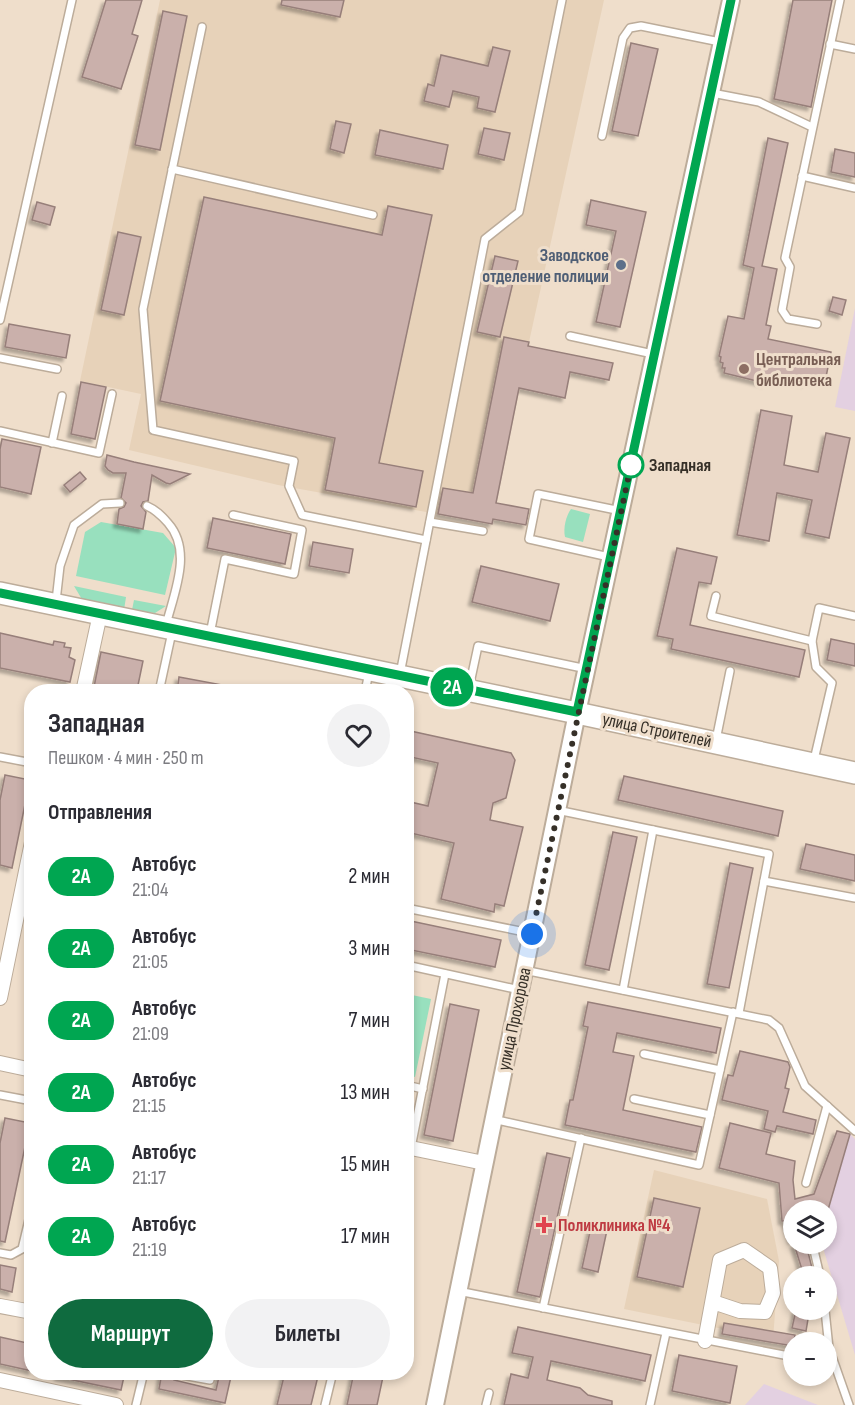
<!DOCTYPE html>
<html lang="ru">
<meta charset="utf-8">
<style>
body{margin:0;font-family:"Sofia Sans Condensed",sans-serif;background:#f2f2f3;color:#2b2b33;height:100vh;display:flex;flex-direction:column;font-size:22px;white-space:nowrap}
*{box-sizing:border-box;margin:0}
p{font-size:20px;color:#7c7c81}
.icon{flex:none;width:33px;height:33px;fill:none;stroke:currentColor;stroke-width:2;stroke-linecap:round;stroke-linejoin:round}
.map{position:relative;flex:1;overflow:hidden}
.drawer{position:absolute;left:24px;top:684px;width:390px;height:696px;display:flex;flex-direction:column;background:#fff;border-radius:24px;box-shadow:0 3px 9px #0003}
.drawer>*{flex:none}
.badge{padding:0 12px;border-radius:20px;font-size:21px;line-height:39px}
.buttons{position:absolute;left:783px;top:1200px;display:grid;gap:12px}
.buttons a{display:grid;place-items:center;width:54px;height:54px;border-radius:50%;background:#fff;box-shadow:0 3px 9px #0003;font-size:30px}
.you{position:absolute;width:30px;height:30px;margin:-15px;border:4px solid #fff;border-radius:50%;background:#1a73e8;box-shadow:0 0 0 9px #1a73e833}
.map>.badge{position:absolute;translate:-50% -50%;box-shadow:0 0 0 3px #fff}
h2{padding:0 24px;font-size:22px;line-height:54px}
.round{display:grid;place-items:center;flex:none;width:63px;height:63px;border-radius:32px;background:#f2f2f3}
.overview{display:flex;align-items:center;justify-content:space-between;height:102px;padding:0 24px}
h1{font-size:28px;font-weight:700;line-height:45px}
.button{display:flex;gap:12px;margin-top:auto;padding:12px 24px}
.button a{flex:1;height:69px;border-radius:36px;background:#0f6b3f;color:#fff;font-size:24px;font-weight:700;line-height:69px;text-align:center}
.button a+a{background:#f2f2f3;color:#2b2b33}
ul{padding:0;list-style:none}
li{display:flex;align-items:center;gap:18px;height:72px;padding:0 24px}
li div{flex:1}
li b{display:block;font-size:22px}
li em{font-style:normal}
li .badge{min-width:66px;font-weight:700;text-align:center}
.map>svg:first-child{display:block}
.built{fill:#e7d2b9}
.education{fill:#e3d0e1}
.green{fill:#98e0be}
.building{fill:#cab0ab;stroke:#977f7a;stroke-width:1.5;filter:url(#shadow)}
.lines{fill:none;stroke-linecap:round;stroke-linejoin:round}
.service-casing{stroke:#bcac9a;stroke-width:10}
.minor-casing{stroke:#bcac9a;stroke-width:16}
.tertiary-casing{stroke:#bcac9a;stroke-width:20}
.primary-casing{stroke:#bcac9a;stroke-width:24}
.service{stroke:#fff;stroke-width:7}
.minor{stroke:#fff;stroke-width:14}
.tertiary{stroke:#fff;stroke-width:16}
.primary{stroke:#fff;stroke-width:21}
.line-casing{stroke:#fff;stroke-width:14}
.line{stroke:#00a651;stroke-width:9}
.walk{stroke:#363028;stroke-width:6;stroke-dasharray:0 10.8}
.service-dot{fill:#5c6f8a;stroke:#efdecb;stroke-width:2}
.education-dot{fill:#8d6e63;stroke:#efdecb;stroke-width:2}
.stop-dot{fill:#fff;stroke:#00a651;stroke-width:3}
.health-dot{fill:#e0444e;stroke:#efdecb;stroke-width:2}
.labels{text-anchor:middle;stroke-width:6;stroke-linejoin:round;paint-order:stroke}
.service-label{font-size:18px;font-weight:bold;fill:#4e5e75;stroke:#efdecb;text-anchor:end}
.education-label{font-size:18px;font-weight:bold;fill:#785e54;stroke:#efdecb;text-anchor:start}
.stop-label{font-size:18px;font-weight:bold;fill:#363028;stroke:#efdecb;text-anchor:start}
.street-label{font-size:18px;fill:#363028;stroke:#efdecb}
.health-label{font-size:18px;font-weight:bold;fill:#be3a42;stroke:#efdecb;text-anchor:start}
</style>
<div class="map">
<svg width="855" height="1405" viewBox="0 0 855 1405">
<defs>
<filter id="shadow"><feDropShadow dx="-3.5" dy="3.5" stdDeviation="1.5" flood-color="#0004"/></filter>
</defs>
<rect width="100%" height="100%" fill="#efdecb"/>
<g class="built">
<polygon points="160,0 604,0 529,342 492,524 278,485 129,450 141,394 80,381"/>
<polygon points="654,1170 767,1199 779,1261 773,1339 624,1309"/>
</g>
<g class="education">
<polygon points="855,308 855,411 835,407"/>
<polygon points="850,1134 855,1139 855,1355 824,1251 824,1244 826,1244 827,1215"/>
<polygon points="764,1384 818,1405 745,1405"/>
</g>
<g class="green">
<path d="M571 509 590 514 583 542 565 537C563 528 566 516 571 509Z"/>
<polygon points="101,522 163,533 176,548 165,595 76,576 85,532"/>
<polygon points="74,586 126,597 124,610 83,601"/>
<polygon points="134,600 166,606 155,613 132,610"/>
<polygon points="407,994 431,999 415,1077 407,1075"/>
</g>
<g class="building">
<polygon points="106,0 142,0 132,34 138,36 121,89 82,77"/>
<polygon points="282,0 344,0 340,17 281,5"/>
<polygon points="793,0 832,0 811,107 774,99"/>
<polygon points="163,11 187,16 160,150 135,145"/>
<polygon points="631,43 658,49 638,136 612,131"/>
<polygon points="493,47 510,51 495,112 477,108 479,97 453,91 449,107 424,101 428,84 434,86 441,55 488,66"/>
<polygon points="336,121 351,124 344,153 330,149"/>
<polygon points="484,128 510,133 504,160 478,154"/>
<polygon points="380,130 448,145 443,169 375,155"/>
<polygon points="768,138 788,143 762,266 777,269 766,325 771,326 768,339 831,352 825,382 806,378 805,383 767,376 765,383 724,373 725,368 722,368 723,363 720,362 721,357 719,356 728,316 744,319 754,268 743,265"/>
<polygon points="835,149 855,153 855,177 831,172"/>
<polygon points="204,197 382,235 388,206 432,215 379,463 423,471 416,507 325,490 335,438 160,401"/>
<polygon points="591,200 646,212 620,327 596,322 616,231 586,225"/>
<polygon points="37,202 55,207 50,225 32,220"/>
<polygon points="118,232 141,237 124,315 101,310"/>
<polygon points="495,256 518,261 500,337 477,332"/>
<polygon points="833,297 846,300 842,315 829,311"/>
<polygon points="9,324 70,335 66,358 5,347"/>
<polygon points="504,337 529,342 528,346 613,363 609,380 570,372 565,398 519,388 496,503 529,509 526,525 493,519 492,524 438,514 443,488 473,493"/>
<polygon points="81,382 106,387 95,439 71,434"/>
<polygon points="761,410 792,416 784,465 818,472 826,433 850,438 829,538 805,533 812,500 777,493 769,541 737,535"/>
<polygon points="2,439 41,447 31,494 0,487 0,449"/>
<polygon points="107,455 134,462 190,474 170,484 166,483 152,475 148,501 143,502 141,506 146,512 143,529 117,524 119,509 124,507 126,503 121,498 126,473 113,473 108,470 105,466"/>
<polygon points="80,472 86,479 70,492 64,485"/>
<polygon points="213,518 291,534 285,564 207,548"/>
<polygon points="313,542 353,549 349,573 309,566"/>
<polygon points="677,548 717,557 711,584 699,582 690,625 805,650 799,677 671,649 673,639 657,636"/>
<polygon points="481,566 559,584 550,621 472,602"/>
<polygon points="0,633 53,645 54,641 65,643 64,647 71,648 69,657 75,660 70,682 0,668"/>
<polygon points="831,639 855,644 855,666 827,660"/>
<polygon points="101,652 143,661 137,690 119,686 118,692 93,692"/>
<polygon points="179,677 228,686 228,692 177,692"/>
<polygon points="406,730 511,753 515,760 506,798 493,803 490,820 523,827 504,906 495,904 494,912 441,899 454,843 406,832 406,801 428,806 438,763 406,756"/>
<polygon points="5,775 30,780 12,868 0,865 0,800"/>
<polygon points="624,776 783,811 778,836 618,800"/>
<polygon points="613,832 637,837 609,970 585,965"/>
<polygon points="806,844 855,855 855,881 800,869"/>
<polygon points="730,863 753,868 729,988 707,984"/>
<polygon points="406,920 501,940 495,967 406,949"/>
<polygon points="588,1002 721,1028 716,1053 617,1033 613,1052 634,1056 623,1110 702,1127 696,1152 565,1125 570,1100 573,1100 588,1027 583,1026"/>
<polygon points="450,1004 479,1010 453,1141 424,1135"/>
<polygon points="740,1051 788,1062 790,1067 785,1088 789,1089 783,1112 816,1120 813,1134 777,1126 775,1132 764,1129 768,1111 722,1100 728,1075 733,1076"/>
<polygon points="5,1118 30,1123 5,1242 0,1241 0,1143"/>
<polygon points="730,1123 771,1133 766,1154 795,1161 793,1180 795,1199 814,1194 837,1131 850,1134 828,1210 794,1210 794,1240 792,1241 785,1221 782,1221 779,1183 719,1168"/>
<polygon points="547,1153 570,1158 540,1297 517,1292"/>
<polygon points="654,1198 700,1208 683,1287 637,1277"/>
<polygon points="591,1227 607,1230 598,1272 582,1268"/>
<polygon points="794,1244 806,1244 814,1276 804,1276"/>
<polygon points="0,1265 16,1268 12,1292 0,1289"/>
<polygon points="796,1310 809,1313 806,1331 792,1328"/>
<polygon points="724,1323 795,1335 793,1346 722,1334"/>
<polygon points="518,1327 651,1355 645,1381 551,1361 547,1380 580,1388 588,1395 612,1401 612,1405 504,1405 511,1374 528,1378 533,1357 512,1353"/>
<polygon points="0,1337 32,1344 32,1371 0,1364"/>
<polygon points="679,1355 737,1366 730,1403 672,1391"/>
<polygon points="59,1372 125,1372 121,1390 58,1377"/>
<polygon points="162,1372 176,1372 174,1380 216,1390 220,1372 232,1372 225,1403 159,1389"/>
<polygon points="285,1372 319,1372 311,1405 277,1405"/>
<polygon points="354,1372 384,1372 377,1405 347,1405"/>
</g>
<g class="lines">
<g class="service-casing">
<g id="service">
<polyline points="202,27 143,309 153,430 294,461 289,486 302,515 426,540"/>
<polyline points="830,44 855,49"/>
<polyline points="712,93 759,102 812,127"/>
<polyline points="602,136 623,38 630,28 641,26 720,42"/>
<polyline points="172,169 373,215"/>
<polyline points="802,176 855,188"/>
<polyline points="0,320 72,0"/>
<polyline points="817,324 788,319 782,310 790,267 785,258 840,0"/>
<polyline points="570,336 653,354"/>
<polyline points="0,358 57,369"/>
<polyline points="0,431 99,453 112,394"/>
<polyline points="52,443 62,396"/>
<path d="M147 506C156 510 161 515 168 523 193 551 174 593 166 625"/>
<polyline points="430,522 483,531"/>
<polyline points="609,557 529,539 538,494 621,511"/>
<polyline points="716,596 711,616 812,641"/>
<polyline points="56,601 60,566 74,525 102,504 120,503"/>
<polyline points="210,634 225,559 294,574 302,530 233,515"/>
<polyline points="400,674 485,239 519,212 562,0"/>
<polyline points="469,688 478,646 587,669"/>
<polyline points="159,692 172,632"/>
<polyline points="365,692 369,672"/>
<polyline points="716,740 730,671"/>
<polyline points="0,757 32,763"/>
<polyline points="814,760 832,683 816,667 812,641 819,608 855,616"/>
<polyline points="557,810 769,854 739,1013"/>
<polyline points="764,881 855,898"/>
<polyline points="406,908 530,933"/>
<polyline points="406,965 520,990"/>
<polyline points="524,970 769,1020 779,1028 805,1086 855,1131"/>
<polyline points="623,990 653,830"/>
<polyline points="644,1054 720,1070"/>
<polyline points="406,1085 423,1089"/>
<polyline points="0,1095 32,1101"/>
<polyline points="634,1099 710,1115"/>
<polyline points="493,1119 699,1165 733,1012"/>
<polyline points="411,1148 445,974"/>
<polyline points="806,1183 827,1106"/>
<polyline points="813,1246 820,1276"/>
<polyline points="0,1253 11,1255 22,1249 32,1207"/>
<polyline points="458,1291 794,1357"/>
<polyline points="543,1308 581,1138"/>
<polyline points="825,1310 829,1348 849,1405"/>
<polyline points="182,1372 182,1375 210,1380 211,1372"/>
<polyline points="136,1405 144,1372"/>
<polyline points="325,1405 333,1372"/>
<polyline points="486,1405 489,1393"/>
<polyline points="650,1405 666,1333"/>
</g>
</g>
<g class="minor-casing">
<g id="minor">
<polyline points="83,692 100,614"/>
<polyline points="0,998 32,842"/>
<polyline points="0,1063 32,1070"/>
<polyline points="406,1147 484,1163"/>
<polyline points="0,1306 32,1312"/>
<polyline points="705,1341 720,1260 744,1250 770,1268 773,1293 765,1312 740,1311 713,1302"/>
<polyline points="0,1380 116,1405"/>
</g>
</g>
<g class="tertiary-casing">
<polyline id="tertiary" points="435,1405 577,713 731,0"/>
</g>
<g class="primary-casing">
<polyline id="primary" points="0,593 577,713 855,773"/>
</g>
<use href="#service" class="service"/>
<use href="#minor" class="minor"/>
<use href="#tertiary" class="tertiary"/>
<use href="#primary" class="primary"/>
</g>
<g class="lines">
<g class="line-casing">
<polyline id="line" points="0,593 577,712 731,0"/>
</g>
<use href="#line" class="line"/>
<polyline class="walk" points="532,934 631,465"/>
</g>
<circle class="service-dot" cx="621" cy="265" r="6"/>
<circle class="education-dot" cx="744" cy="369" r="6"/>
<circle class="stop-dot" cx="631" cy="465" r="12"/>
<path class="health-dot" d="M541 1216h6v6h6v6h-6v6h-6v-6h-6v-6h6z"/>
<g class="labels">
<g class="service-label">
<text x="609" y="261">Заводское<tspan x="609" dy="21">отделение полиции</tspan></text>
</g>
<g class="education-label">
<text x="756" y="365">Центральная<tspan x="756" dy="21">библиотека</tspan></text>
</g>
<g class="stop-label">
<text x="649" y="471">Западная</text>
</g>
<g class="street-label">
<text transform="translate(657 730) rotate(12)" y="6">улица Строителей</text>
<text transform="translate(514 1019) rotate(-78)" y="6">улица Прохорова</text>
</g>
<g class="health-label">
<text x="558" y="1231">Поликлиника №4</text>
</g>
</g>
</svg>
<div class="buttons">
<a><svg class="icon" aria-label="layers" viewBox="0 0 24 24"><path d="M12 4l9 5-9 5-9-5zM3 14l9 5 9-5"/></svg></a>
<a>+</a>
<a>−</a>
</div>
<div class="you" style="left:532px;top:934px"></div>
<b class="badge" style="left:452px;top:687px;background:#00a651;color:#fff">2А</b>
<section class="drawer">
<div class="overview"><div><h1>Западная</h1><p>Пешком · 4 мин · 250 m</p></div><a class="round"><svg class="icon" aria-label="heart" viewBox="0 0 24 24"><path d="M12 20l-8-8c-3-5 5-10 8-4 3-6 11-1 8 4z"/></svg></a></div>
<h2>Отправления</h2>
<ul>
<li><span class="badge" style="background:#00a651;color:#fff">2А</span><div><b>Автобус</b><p>21:04</p></div><em>2 мин</em></li>
<li><span class="badge" style="background:#00a651;color:#fff">2А</span><div><b>Автобус</b><p>21:05</p></div><em>3 мин</em></li>
<li><span class="badge" style="background:#00a651;color:#fff">2А</span><div><b>Автобус</b><p>21:09</p></div><em>7 мин</em></li>
<li><span class="badge" style="background:#00a651;color:#fff">2А</span><div><b>Автобус</b><p>21:15</p></div><em>13 мин</em></li>
<li><span class="badge" style="background:#00a651;color:#fff">2А</span><div><b>Автобус</b><p>21:17</p></div><em>15 мин</em></li>
<li><span class="badge" style="background:#00a651;color:#fff">2А</span><div><b>Автобус</b><p>21:19</p></div><em>17 мин</em></li>
</ul>
<div class="button"><a>Маршрут</a><a>Билеты</a></div>
</section>
</div>
